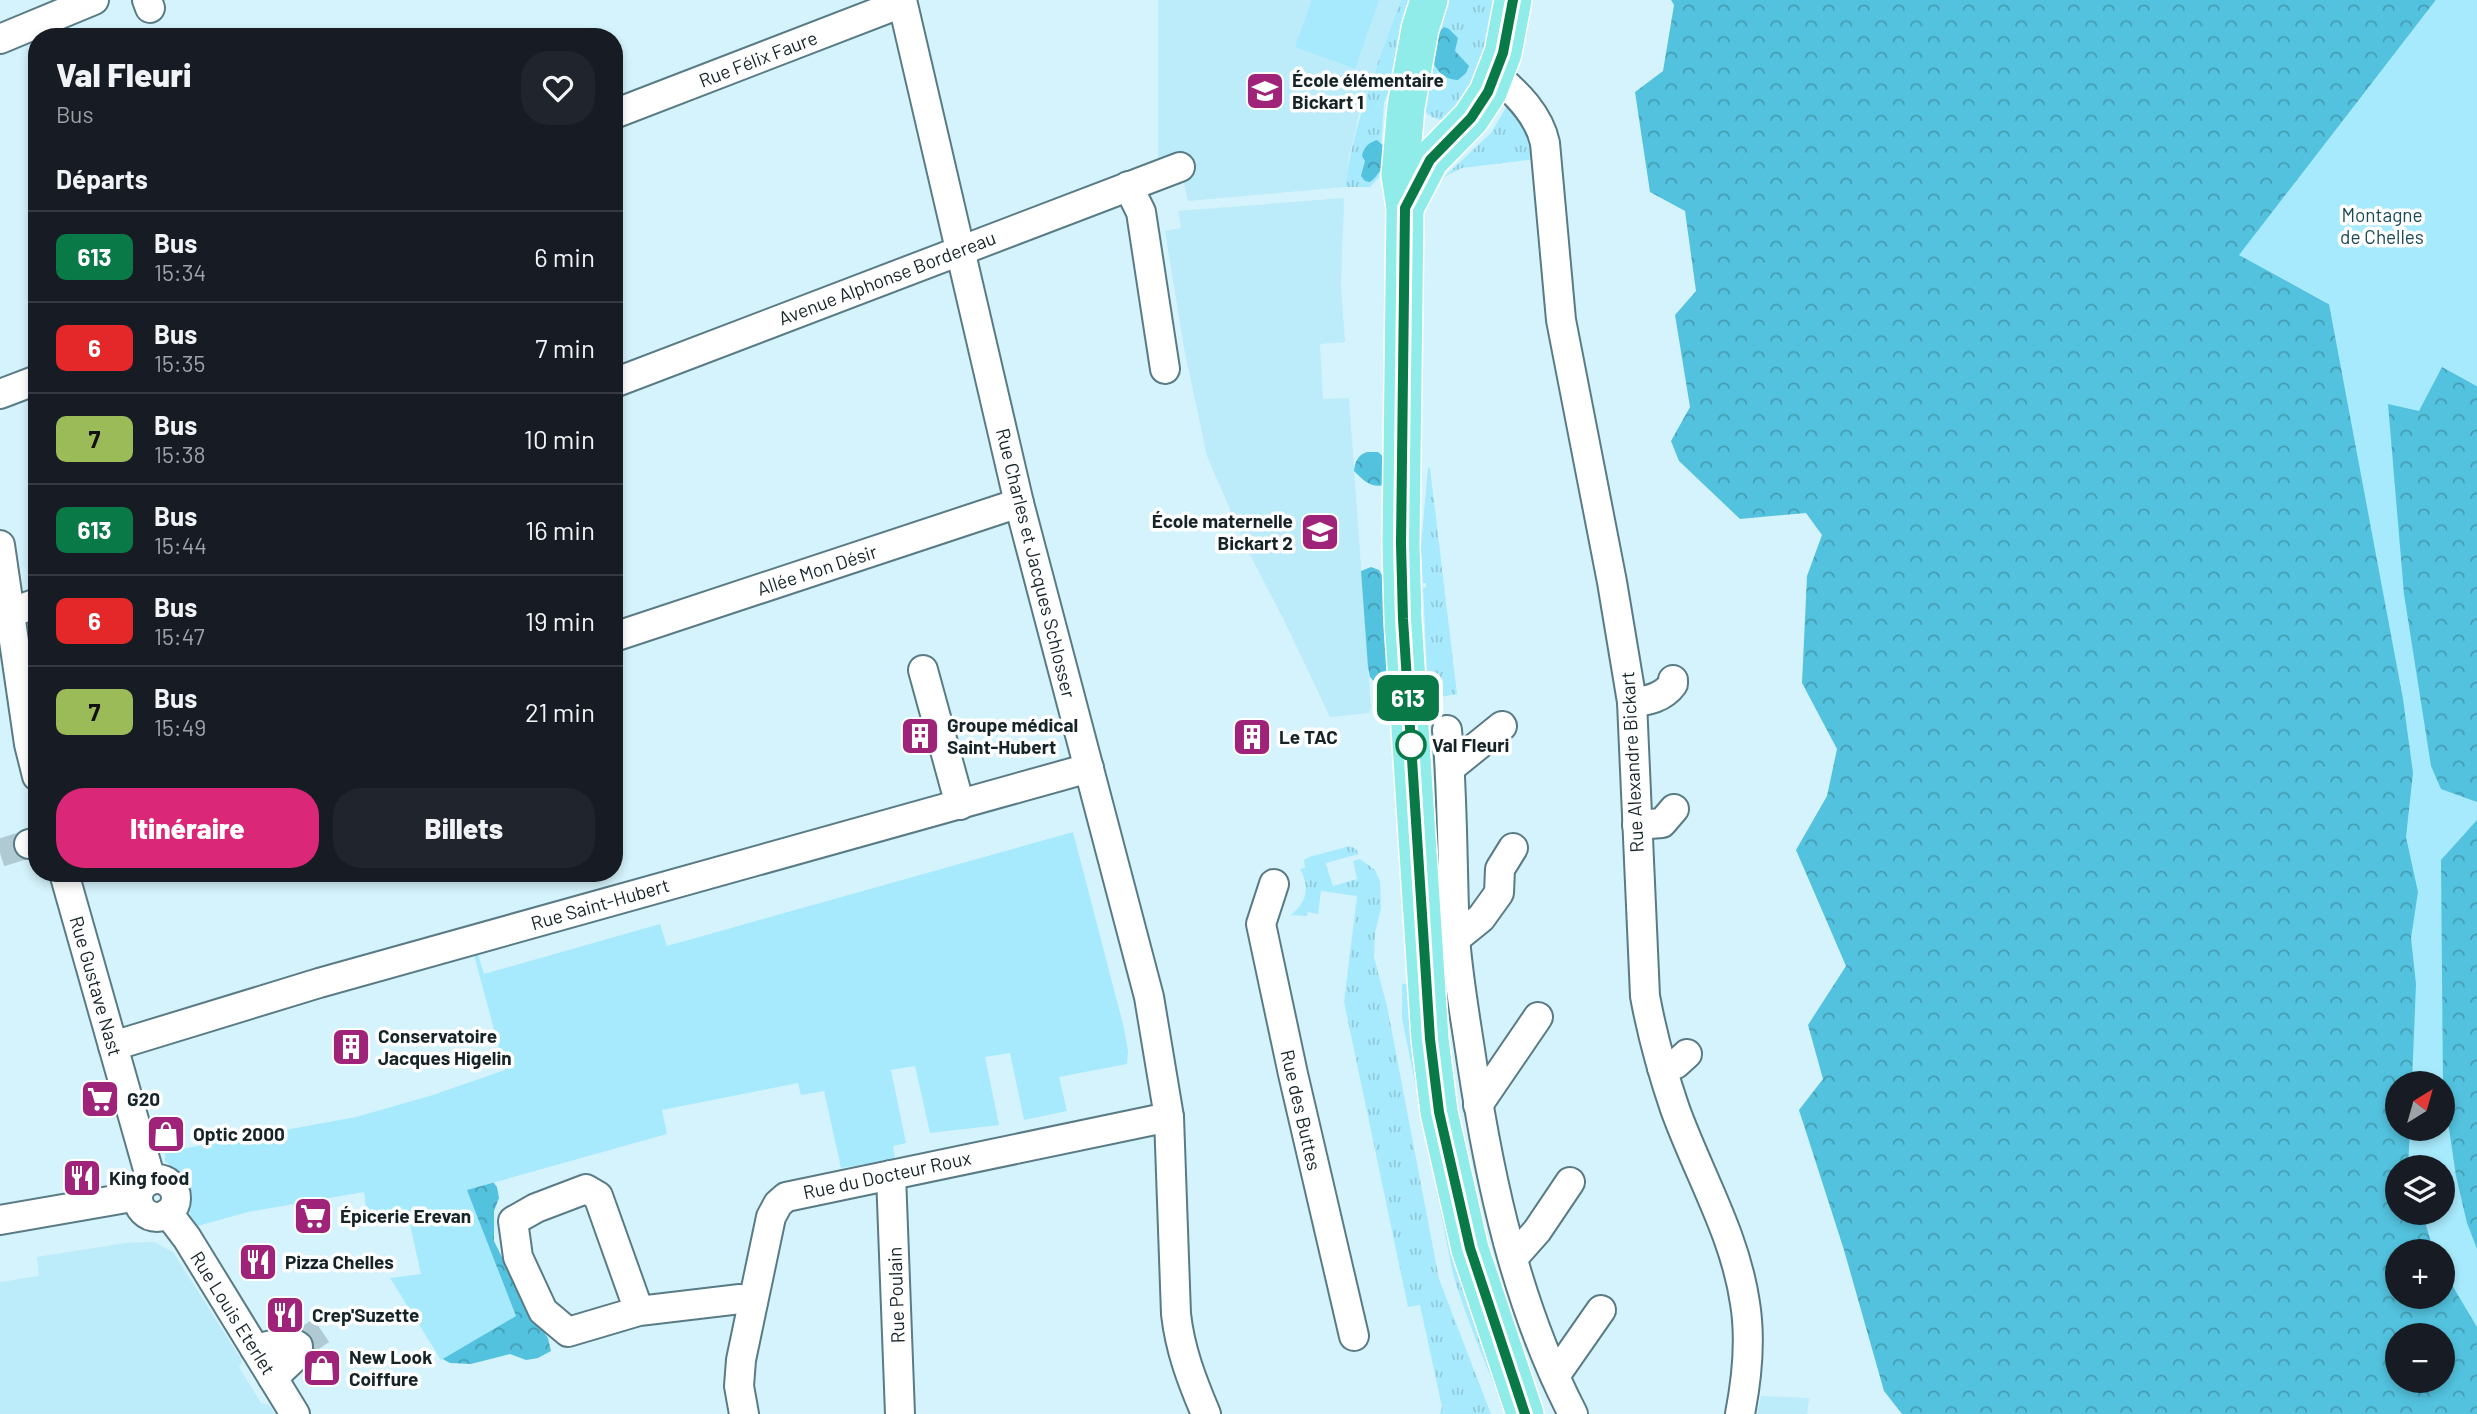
<!DOCTYPE html>
<html lang="fr">
<meta charset="utf-8">
<style>
body{margin:0;font-family:Barlow,sans-serif;background:#20242c;color:#f1f3f6;height:100vh;display:flex;flex-direction:column;font-size:26px;white-space:nowrap}
*{box-sizing:border-box;margin:0}
p{font-size:23px;color:#9ea1a6}
.icon{flex:none;width:38px;height:38px;fill:none;stroke:currentColor;stroke-width:2;stroke-linecap:round;stroke-linejoin:round}
.map{position:relative;flex:1;overflow:hidden}
.details{position:absolute;left:28px;top:28px;width:595px;height:854px;display:flex;flex-direction:column;background:#171b24;border-radius:28px;box-shadow:0 4px 10px #0003}
.details>*{flex:none}
.badge{padding:0 14px;border-radius:10px;font-size:24px;line-height:46px}
.needle{width:46px;rotate:37deg}
.fabs{position:absolute;left:2385px;top:1071px;display:grid;gap:14px}
.fabs a{display:grid;place-items:center;width:70px;height:70px;border-radius:50%;background:#171b24;box-shadow:0 4px 10px #0003;font-size:35px}
.map>.badge{position:absolute;translate:-50% -50%;box-shadow:0 0 0 4px #fff}
h2{padding:0 28px;font-size:26px;line-height:63px}
.round{display:grid;place-items:center;flex:none;width:74px;height:74px;border-radius:28px;background:#20242c}
.head{display:flex;align-items:center;justify-content:space-between;height:119px;padding:0 28px}
h1{font-size:33px;font-weight:800;line-height:52px}
.action{display:flex;gap:14px;margin-top:auto;padding:14px 28px}
.action a{flex:1;height:80px;border-radius:28px;background:#db2777;color:#fff;font-size:28px;font-weight:800;line-height:80px;text-align:center}
.action a+a{background:#20242c;color:#f1f3f6}
ul{padding:0;list-style:none}
li{display:flex;align-items:center;gap:21px;height:91px;padding:0 28px;border-top:2px solid #363941}
li div{flex:1}
li b{display:block;font-size:26px}
li em{font-style:normal}
li .badge{min-width:77px;font-weight:700;text-align:center}
.map>svg:first-child{display:block}
.built{fill:#bcebf9}
.grass{fill:url(#grass-tufts)}
.forest{fill:url(#forest-crowns);fill-rule:evenodd}
.park{fill:#a8eafd}
.lines{fill:none;stroke-linecap:round;stroke-linejoin:round}
.minor-tunnel{stroke:#afcad2;stroke-width:28;stroke-dasharray:28 14;stroke-linecap:butt}
.minor-casing{stroke:#597b85;stroke-width:32}
.major-casing{stroke:#fff;stroke-width:40}
.minor{stroke:#fff;stroke-width:28}
.major{stroke:#90ece9;stroke-width:37}
.line-casing{stroke:#fff;stroke-width:16}
.line{stroke:#097a47;stroke-width:10}
.stop-dot{fill:#fff;stroke:#097a47;stroke-width:3.5}
.labels{text-anchor:middle;stroke-width:7;stroke-linejoin:round;paint-order:stroke}
.street-label{font-size:19px;fill:#162428;stroke:#fff}
.poi-label{font-size:19px;font-weight:bold;fill:#162428;stroke:#fff;text-anchor:start}
.park-label{font-size:19px;fill:#1a4a56;stroke:#fff}
.stop-label{font-size:19px;font-weight:bold;fill:#162428;stroke:#fff;text-anchor:start}
</style>
<div class="map">
<svg width="2477" height="1414" viewBox="0 0 2477 1414">
<defs>
<pattern id="grass-tufts" width="24" height="20" patternUnits="userSpaceOnUse" patternTransform="scale(1.75)"><rect width="24" height="20" fill="#a8eafd"/><path d="M3 7l-1-3M5 7V3M7 7l1-3M15 17l-1-3M17 17v-4M19 17l1-3" fill="none" stroke="#90c9d9"/></pattern>
<pattern id="forest-crowns" width="20" height="18" patternUnits="userSpaceOnUse" patternTransform="scale(1.75)"><rect width="20" height="18" fill="#53c2de"/><path d="M2 6a3 3 0 1 1 6 0M12 15a3 3 0 1 1 6 0" fill="none" stroke="#449db4"/></pattern>
</defs>
<rect width="100%" height="100%" fill="#d5f3fc"/>
<g class="built">
<polygon points="1158,0 1401,0 1360,110 1349,157 1345,187 1188,201 1178,157 1158,164"/>
<polygon points="1344,198 1341,285 1345,342 1320,344 1323,399 1349,398 1371,708 1369,713 1330,717 1284,620 1248,551 1207,456 1184,348 1165,231 1181,228 1178,211"/>
<polygon points="154,1242 173,1252 241,1359 242,1363 239,1367 261,1403 269,1405 275,1414 0,1414 0,1282 39,1276 37,1257 126,1243"/>
<polygon points="1761,1396 1809,1398 1807,1414 1757,1414"/>
</g>
<g class="grass">
<path d="M1401 0H1413L1393 79 1384 103 1379 177 1370 187H1345C1354 121 1378 62 1401 0Z"/>
<path d="M1438 0H1504L1493 55 1448 120C1438 121 1429 117 1422 109Z"/>
<polygon points="1508,104 1525,122 1537,159 1462,168 1444,177 1491,133"/>
<polygon points="1428,467 1430,468 1457,694 1435,698 1438,713 1429,714 1423,588 1426,587 1426,583 1423,583 1421,547"/>
<path d="M1350 846 1356 849 1359 854 1326 863V865L1333 886 1357 879 1353 861 1360 859 1375 870 1380 881 1381 908 1375 933 1374 957 1387 1006 1439 1279 1491 1414H1440L1442 1407 1420 1305 1408 1307 1344 1002 1357 896 1321 891 1318 914 1308 912 1307 916 1291 915C1307 902 1310 887 1300 869L1305 868 1304 860 1309 857Z"/>
<path d="M1413 983 1513 1414H1505C1488 1367 1467 1322 1453 1274L1402 1018V984Z"/>
</g>
<g class="forest">
<path d="M1671 0H2436L2240 255 2477 386V1414H1902L1884 1391 1844 1250 1799 1110 1823 1079 1808 1025 1846 966 1796 850 1827 796 1837 749 1802 683 1807 576 1822 535 1806 513 1740 519 1679 461 1671 441 1690 407 1675 315 1696 291 1685 211 1650 192 1635 92 1663 71 1674 5ZM2398 1083H2443V1129H2398ZM2398 1167H2443V1213H2398ZM2398 1251H2443V1297H2398ZM2398 1335H2443V1381H2398Z"/>
<path d="M1444 27 1449 29 1458 38 1455 51 1469 66 1466 73 1458 80C1441 79 1437 69 1429 56L1435 36Z"/>
<path d="M1377 140 1388 150 1389 162C1381 168 1378 176 1370 182L1365 181 1361 176 1365 161 1362 156C1364 147 1368 143 1377 140Z"/>
<path d="M1367 452H1378L1387 460 1385 485C1370 488 1364 481 1354 471 1355 461 1358 455 1367 452Z"/>
<polygon points="1371,567 1379,570 1382,575 1389,687 1381,689 1370,677 1368,667 1361,571"/>
<polygon points="384,1169 488,1175 497,1187 499,1198 494,1211 494,1241 527,1308 548,1338 551,1351 538,1358 526,1360 510,1354 471,1364 450,1363 439,1357 504,1314"/>
</g>
<g class="park">
<polygon points="1312,0 1379,0 1355,69 1295,47"/>
<polygon points="2436,0 2477,0 2477,386 2442,367 2419,411 2388,404 2404,594 2431,766 2441,789 2477,802 2477,820 2441,860 2443,1088 2456,1176 2467,1223 2477,1249 2477,1327 2443,1270 2443,1251 2434,1251 2422,1213 2443,1213 2443,1167 2408,1167 2410,1129 2443,1129 2443,1083 2412,1083 2416,984 2411,938 2418,892 2406,837 2413,773 2403,699 2329,304 2239,255"/>
<path d="M1073 832 1124 1028 1128 1051 1127 1064 1059 1077 1067 1111 1024 1120 1010 1053 985 1057 999 1125 930 1133 915 1066 891 1070 906 1143 893 1146 895 1159 841 1168 824 1091 801 1095 798 1083 662 1110 667 1134 467 1190 516 1316 441 1360 390 1278 421 1274 407 1211 367 1216 364 1192 248 1212 194 1227C184 1212 195 1198 186 1182 182 1173 172 1167 165 1161V1152L356 1117 433 1095 505 1070 474 955 478 954 484 974 660 924 667 946Z"/>
</g>
<g class="lines">
<g class="minor-tunnel">
<polyline points="0,853 29,844"/>
<polyline points="298,1346 331,1324"/>
</g>
<g class="minor-casing">
<g id="minor">
<polyline points="147,0 150,8"/>
<path d="M902 0 1019 503 1149 997 1169 1117 1176 1314C1180 1350 1192 1381 1206 1414"/>
<polyline points="0,39 94,0"/>
<path d="M1495 75C1517 93 1539 115 1545 143L1561 320 1612 582 1632 702 1645 996C1652 1034 1662 1071 1675 1109 1698 1173 1735 1234 1745 1303 1751 1340 1747 1378 1740 1414"/>
<polyline points="614,114 902,3"/>
<polyline points="1128,186 1141,212 1165,369"/>
<polyline points="614,383 1180,167"/>
<polyline points="0,394 37,380"/>
<polyline points="0,545 29,744 37,776"/>
<polyline points="10,613 37,603"/>
<polyline points="614,637 1019,503"/>
<polyline points="923,670 960,805"/>
<path d="M1632 702C1647 701 1663 698 1673 684V680"/>
<path d="M1447 730C1453 799 1452 868 1455 937 1458 979 1466 1022 1472 1063 1490 1183 1517 1306 1573 1414"/>
<polyline points="1450,768 1502,726"/>
<polyline points="1637,825 1662,823 1674,809"/>
<polyline points="29,844 37,842"/>
<polyline points="64,873 151,1180"/>
<polyline points="1274,884 1261,924 1293,1074 1354,1336"/>
<polyline points="1455,939 1481,918 1499,893 1500,869 1513,848"/>
<polyline points="113,1046 319,983 1089,768"/>
<polyline points="1662,1068 1676,1064 1687,1054"/>
<polyline points="1478,1105 1538,1017"/>
<polyline points="891,1175 900,1414"/>
<circle cx="157" cy="1198" r="19"/>
<polyline points="168,1213 187,1238 295,1414"/>
<polyline points="0,1220 138,1196"/>
<polyline points="1514,1257 1537,1231 1570,1182"/>
<polyline points="639,1311 598,1196 586,1189 536,1208 513,1221 518,1257 543,1311 568,1332 639,1311 740,1299 753,1301"/>
<polyline points="255,1349 290,1341 298,1346 298,1354 273,1378"/>
<polyline points="1555,1376 1601,1310"/>
<polyline points="744,1414 739,1386 741,1360 771,1217 778,1204 786,1197 1169,1117"/>
</g>
</g>
<g class="major-casing">
<g id="major">
<polyline points="1429,0 1420,29 1406,107 1400,175 1405,208 1401,544 1403,619 1430,1039 1439,1112 1470,1249 1525,1414"/>
<polyline points="1405,208 1430,160 1471,118 1488,92 1503,53 1513,0"/>
</g>
</g>
<use href="#minor" class="minor"/>
<use href="#major" class="major"/>
</g>
<g class="lines">
<g class="line-casing">
<polyline id="line" points="1513,0 1503,53 1488,92 1471,118 1430,160 1405,208 1401,544 1403,619 1430,1039 1439,1112 1470,1248 1525,1414"/>
</g>
<use href="#line" class="line"/>
</g>
<defs>
<g id="school-square" transform="scale(2.0125)"><rect x="-9" y="-9" width="18" height="18" rx="4" fill="#9e2379" stroke="#fff"/><path d="M0-5L7-2L0 1L-7-2ZM-4 1L0 2.5L4 1V4Q0 6-4 4Z" fill="#fff"/></g>
<g id="building-square" transform="scale(2.0125)"><rect x="-9" y="-9" width="18" height="18" rx="4" fill="#9e2379" stroke="#fff"/><path d="M-4-6H4V6H1V3H-1V6H-4ZM-2.5-4.3h1.7v1.8h-1.7ZM.8-4.3h1.7v1.8H.8ZM-2.5-1h1.7V.8h-1.7ZM.8-1h1.7V.8H.8Z" fill="#fff"/></g>
<g id="supermarket-square" transform="scale(2.0125)"><rect x="-9" y="-9" width="18" height="18" rx="4" fill="#9e2379" stroke="#fff"/><path d="M-6-5.5h2.5l.6 2H6L4.5 2H-2.5L-4.4-4H-6ZM-1.5 3.2a1.3 1.3 0 1 0 .1 0ZM3 3.2a1.3 1.3 0 1 0 .1 0Z" fill="#fff"/></g>
<g id="shop-square" transform="scale(2.0125)"><rect x="-9" y="-9" width="18" height="18" rx="4" fill="#9e2379" stroke="#fff"/><path d="M-5-2.5h2.3a2.7 3.5 0 0 1 5.4 0H5L5.5 6h-11ZM-1.5-2.5h3a1.5 2.3 0 0 0-3 0Z" fill="#fff"/></g>
<g id="restaurant-square" transform="scale(2.0125)"><rect x="-9" y="-9" width="18" height="18" rx="4" fill="#9e2379" stroke="#fff"/><path d="M-5-6h1v4h1v-4h1v4h1v-4h1v5L-1.5 .5V6h-2V.5L-5-1ZM5-6V6H3V1.5H1.5Q1.5-4 5-6Z" fill="#fff"/></g>
</defs>
<g fill-rule="evenodd">
<use href="#school-square" x="1265" y="91"/>
<use href="#school-square" x="1320" y="532"/>
<use href="#building-square" x="920" y="736"/>
<use href="#building-square" x="1252" y="737"/>
<use href="#building-square" x="351" y="1047"/>
<use href="#supermarket-square" x="100" y="1099"/>
<use href="#shop-square" x="166" y="1134"/>
<use href="#restaurant-square" x="82" y="1178"/>
<use href="#supermarket-square" x="313" y="1216"/>
<use href="#restaurant-square" x="258" y="1262"/>
<use href="#restaurant-square" x="285" y="1315"/>
<use href="#shop-square" x="322" y="1368"/>
</g>
<circle class="stop-dot" cx="1411" cy="745" r="14"/>
<g class="labels">
<g class="street-label">
<text transform="translate(758 59) rotate(-21)" y="7">Rue Félix Faure</text>
<text transform="translate(887 278) rotate(-21)" y="7">Avenue Alphonse Bordereau</text>
<text transform="translate(1036 563) rotate(76)" y="7">Rue Charles et Jacques Schlosser</text>
<text transform="translate(817 570) rotate(-18)" y="7">Allée Mon Désir</text>
<text transform="translate(1632 762) rotate(-93)" y="7">Rue Alexandre Bickart</text>
<text transform="translate(600 904) rotate(-16)" y="7">Rue Saint-Hubert</text>
<text transform="translate(96 986) rotate(74)" y="7">Rue Gustave Nast</text>
<text transform="translate(1301 1110) rotate(77)" y="7">Rue des Buttes</text>
<text transform="translate(887 1175) rotate(-12)" y="7">Rue du Docteur Roux</text>
<text transform="translate(896 1295) rotate(-92)" y="7">Rue Poulain</text>
<text transform="translate(233 1313) rotate(58)" y="7">Rue Louis Eterlet</text>
</g>
<g class="poi-label">
<text x="1292" y="87">École élémentaire<tspan x="1292" dy="22">Bickart 1</tspan></text>
<text x="1293" y="528" text-anchor="end">École maternelle<tspan x="1293" dy="22">Bickart 2</tspan></text>
<text x="947" y="732">Groupe médical<tspan x="947" dy="22">Saint-Hubert</tspan></text>
<text x="1279" y="744">Le TAC</text>
<text x="378" y="1043">Conservatoire<tspan x="378" dy="22">Jacques Higelin</tspan></text>
<text x="127" y="1106">G20</text>
<text x="193" y="1141">Optic 2000</text>
<text x="109" y="1185">King food</text>
<text x="340" y="1223">Épicerie Erevan</text>
<text x="285" y="1269">Pizza Chelles</text>
<text x="312" y="1322">Crep'Suzette</text>
<text x="349" y="1364">New Look<tspan x="349" dy="22">Coiffure</tspan></text>
</g>
<g class="park-label">
<text x="2382" y="222">Montagne<tspan x="2382" dy="22">de Chelles</tspan></text>
</g>
<g class="stop-label">
<text x="1432" y="752">Val Fleuri</text>
</g>
</g>
</svg>
<div class="fabs">
<a><svg class="needle" viewBox="-14 -14 28 28"><path d="M0-13l5 13h-10z" fill="#e53935"/><path d="M0 13l5-13h-10z" fill="#9ea1a6"/></svg></a>
<a><svg class="icon" aria-label="layers" viewBox="0 0 24 24"><path d="M12 4l9 5-9 5-9-5zM3 14l9 5 9-5"/></svg></a>
<a>+</a>
<a>−</a>
</div>
<b class="badge" style="left:1408px;top:698px;background:#097a47;color:#fff">613</b>
<section class="details">
<div class="head"><div><h1>Val Fleuri</h1><p>Bus</p></div><a class="round"><svg class="icon" aria-label="heart" viewBox="0 0 24 24"><path d="M12 20l-8-8c-3-5 5-10 8-4 3-6 11-1 8 4z"/></svg></a></div>
<h2>Départs</h2>
<ul>
<li><span class="badge" style="background:#097a47;color:#fff">613</span><div><b>Bus</b><p>15:34</p></div><em>6 min</em></li>
<li><span class="badge" style="background:#e42729;color:#fff">6</span><div><b>Bus</b><p>15:35</p></div><em>7 min</em></li>
<li><span class="badge" style="background:#9bbb59;color:#111">7</span><div><b>Bus</b><p>15:38</p></div><em>10 min</em></li>
<li><span class="badge" style="background:#097a47;color:#fff">613</span><div><b>Bus</b><p>15:44</p></div><em>16 min</em></li>
<li><span class="badge" style="background:#e42729;color:#fff">6</span><div><b>Bus</b><p>15:47</p></div><em>19 min</em></li>
<li><span class="badge" style="background:#9bbb59;color:#111">7</span><div><b>Bus</b><p>15:49</p></div><em>21 min</em></li>
</ul>
<div class="action"><a>Itinéraire</a><a>Billets</a></div>
</section>
</div>
